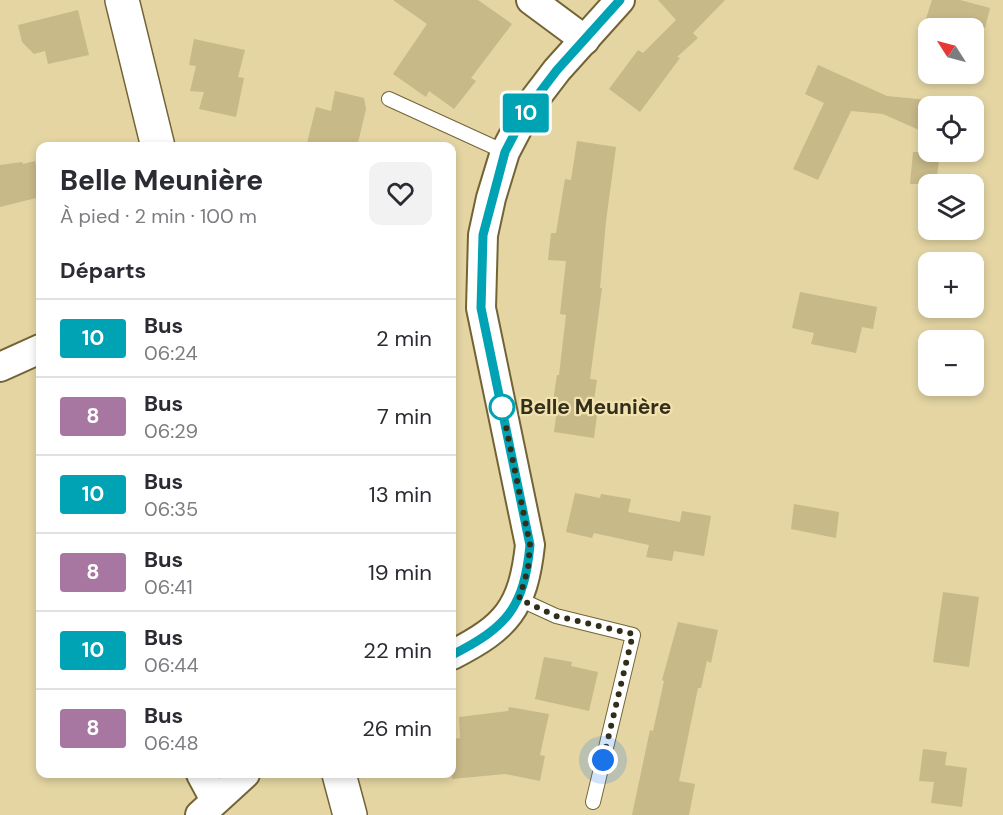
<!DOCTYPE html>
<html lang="fr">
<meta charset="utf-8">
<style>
body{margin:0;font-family:"DM Sans",sans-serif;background:#f2f2f3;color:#2b2b33;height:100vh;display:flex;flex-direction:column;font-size:22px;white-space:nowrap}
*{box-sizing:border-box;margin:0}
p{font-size:20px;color:#7c7c81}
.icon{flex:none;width:33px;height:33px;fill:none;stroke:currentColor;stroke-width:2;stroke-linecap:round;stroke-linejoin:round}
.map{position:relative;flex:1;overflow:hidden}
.panel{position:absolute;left:36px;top:142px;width:420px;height:636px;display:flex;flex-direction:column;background:#fff;border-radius:12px;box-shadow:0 3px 9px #0003}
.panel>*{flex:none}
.badge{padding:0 12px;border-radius:4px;font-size:21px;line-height:39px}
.needle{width:39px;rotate:306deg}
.fabs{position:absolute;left:918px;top:18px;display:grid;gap:12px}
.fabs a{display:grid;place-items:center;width:66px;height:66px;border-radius:12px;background:#fff;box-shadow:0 3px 9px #0003;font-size:30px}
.you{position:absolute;width:30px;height:30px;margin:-15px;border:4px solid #fff;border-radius:50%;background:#1a73e8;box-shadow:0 0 0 9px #1a73e833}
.map>.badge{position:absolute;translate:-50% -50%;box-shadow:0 0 0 3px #fff}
h2{padding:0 24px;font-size:22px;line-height:54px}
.round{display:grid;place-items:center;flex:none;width:63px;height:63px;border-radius:12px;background:#f2f2f3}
.summary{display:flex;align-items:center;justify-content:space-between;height:102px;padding:0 24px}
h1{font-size:28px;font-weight:800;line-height:45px}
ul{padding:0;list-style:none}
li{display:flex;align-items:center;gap:18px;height:78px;padding:0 24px;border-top:2px solid #e1e1e2}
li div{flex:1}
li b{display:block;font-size:22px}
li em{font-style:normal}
li .badge{min-width:66px;font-weight:700;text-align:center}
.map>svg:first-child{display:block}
.building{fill:#c7b988}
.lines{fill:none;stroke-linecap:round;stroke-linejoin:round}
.lane-casing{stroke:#726435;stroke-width:16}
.street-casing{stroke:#726435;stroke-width:32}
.secondary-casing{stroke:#726435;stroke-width:36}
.lane{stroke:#fff;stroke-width:14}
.street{stroke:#fff;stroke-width:28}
.secondary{stroke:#fff;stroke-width:33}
.line-casing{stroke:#fff;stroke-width:14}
.line{stroke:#00a3b4;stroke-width:9}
.walk{stroke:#332e1a;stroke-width:6;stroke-dasharray:0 10.8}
.stop-dot{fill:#fff;stroke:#00a3b4;stroke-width:3}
.labels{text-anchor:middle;stroke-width:4.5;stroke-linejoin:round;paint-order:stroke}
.stop-label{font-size:21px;font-weight:bold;fill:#332e1a;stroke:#f1e2b0;text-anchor:start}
</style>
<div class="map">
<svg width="1003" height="815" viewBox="0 0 1003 815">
<rect width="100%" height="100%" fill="#e4d5a3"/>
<g class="building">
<polygon points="393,0 478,0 512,24 471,78 476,81 454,109 429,91 426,97 393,74 427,24"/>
<polygon points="658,0 725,0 693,33 698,38 677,57 680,58 640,112 609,89 638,50 643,53 676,20"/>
<polygon points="932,0 960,0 990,8 985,28 923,28"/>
<polygon points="78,10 89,55 48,64 45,51 34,54 22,42 18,25"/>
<polygon points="194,39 245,50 238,77 244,78 236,117 199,109 204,92 190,91 196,66 189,65"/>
<polygon points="818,65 887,96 928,100 928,134 883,114 851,111 818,180 793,169 824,103 805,94"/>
<polygon points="335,91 364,98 366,109 357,147 306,147 316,107 331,111"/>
<polygon points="577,141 616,147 606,221 600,288 602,288 590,379 597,380 593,406 598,407 594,438 554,432 558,402 553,401 557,375 559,375 566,315 560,314 566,261 548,260 551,233 556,233 565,179 571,180"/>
<polygon points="913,152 940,152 936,184 910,184"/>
<polygon points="35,161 40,185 40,197 0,207 0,165 22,162 23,164"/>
<polygon points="800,292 877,307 873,329 862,327 856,353 811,344 814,333 792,328"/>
<polygon points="575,493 600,498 601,494 631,499 628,512 680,522 682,511 711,516 704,556 674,551 672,561 646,557 649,545 594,533 592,538 566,532"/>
<polygon points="794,504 839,512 836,538 791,529"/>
<polygon points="943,592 979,597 969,667 933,662"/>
<polygon points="678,622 718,630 711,663 707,661 701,688 698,688 679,781 695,784 689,815 632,815 650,730 653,731 664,681 662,680"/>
<polygon points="544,657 572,662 571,666 598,672 589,711 535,699"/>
<polygon points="509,707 549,714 540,755 545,756 540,781 505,774 452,779 452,739 460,738 459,717 508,711"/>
<polygon points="923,749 947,752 945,765 967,768 962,807 931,803 934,782 919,781"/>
</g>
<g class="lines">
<g class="lane-casing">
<g id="lane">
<polyline points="389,99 505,152"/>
<polyline points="519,599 556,616 633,635 593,802"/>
</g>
</g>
<g class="street-casing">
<g id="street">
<polyline points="531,0 585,40"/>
<polyline points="0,367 40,349"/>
<path d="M452 655C507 627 523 608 530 545L481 308 483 235 491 198 505 152 528 108 557 70 620 0"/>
<polyline points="201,774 215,800"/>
<polyline points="200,815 245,774"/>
</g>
</g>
<g class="secondary-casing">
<g id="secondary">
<polyline points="122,0 158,147"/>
<polyline points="339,774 350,815"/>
</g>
</g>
<use href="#lane" class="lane"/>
<use href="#street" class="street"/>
<use href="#secondary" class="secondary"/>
</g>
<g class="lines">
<g class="line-casing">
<path id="line" d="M452 655C507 627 524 608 530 545L481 308 483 235 505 152 528 108 557 70 620 0"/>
</g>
<use href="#line" class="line"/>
<polyline class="walk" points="502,407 530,545 528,569 519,599 556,616 633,634 603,760"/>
</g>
<circle class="stop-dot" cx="502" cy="407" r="12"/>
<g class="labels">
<g class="stop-label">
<text x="520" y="414">Belle Meunière</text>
</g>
</g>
</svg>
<div class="fabs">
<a><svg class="needle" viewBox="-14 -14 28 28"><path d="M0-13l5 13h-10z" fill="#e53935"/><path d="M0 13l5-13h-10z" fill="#7c7c81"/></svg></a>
<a><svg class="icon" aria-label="locate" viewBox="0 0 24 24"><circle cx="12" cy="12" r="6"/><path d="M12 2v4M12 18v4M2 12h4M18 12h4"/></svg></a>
<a><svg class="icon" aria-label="layers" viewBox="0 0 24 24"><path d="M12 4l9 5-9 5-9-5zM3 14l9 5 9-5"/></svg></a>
<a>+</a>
<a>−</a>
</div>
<div class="you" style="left:603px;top:760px"></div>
<b class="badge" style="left:526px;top:113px;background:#00a3b4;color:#fff">10</b>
<section class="panel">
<div class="summary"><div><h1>Belle Meunière</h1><p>À pied · 2 min · 100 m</p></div><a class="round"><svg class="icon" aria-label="heart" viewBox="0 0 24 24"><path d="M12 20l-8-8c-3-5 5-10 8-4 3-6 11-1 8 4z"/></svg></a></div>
<h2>Départs</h2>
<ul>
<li><span class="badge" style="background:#00a3b4;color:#fff">10</span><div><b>Bus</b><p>06:24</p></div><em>2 min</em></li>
<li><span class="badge" style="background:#a877a1;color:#fff">8</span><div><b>Bus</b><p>06:29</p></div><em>7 min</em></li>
<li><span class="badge" style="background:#00a3b4;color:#fff">10</span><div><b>Bus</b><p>06:35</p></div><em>13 min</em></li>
<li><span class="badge" style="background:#a877a1;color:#fff">8</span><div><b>Bus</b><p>06:41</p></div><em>19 min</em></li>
<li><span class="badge" style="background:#00a3b4;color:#fff">10</span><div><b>Bus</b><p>06:44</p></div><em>22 min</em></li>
<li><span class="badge" style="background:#a877a1;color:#fff">8</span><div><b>Bus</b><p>06:48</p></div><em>26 min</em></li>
</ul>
</section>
</div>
